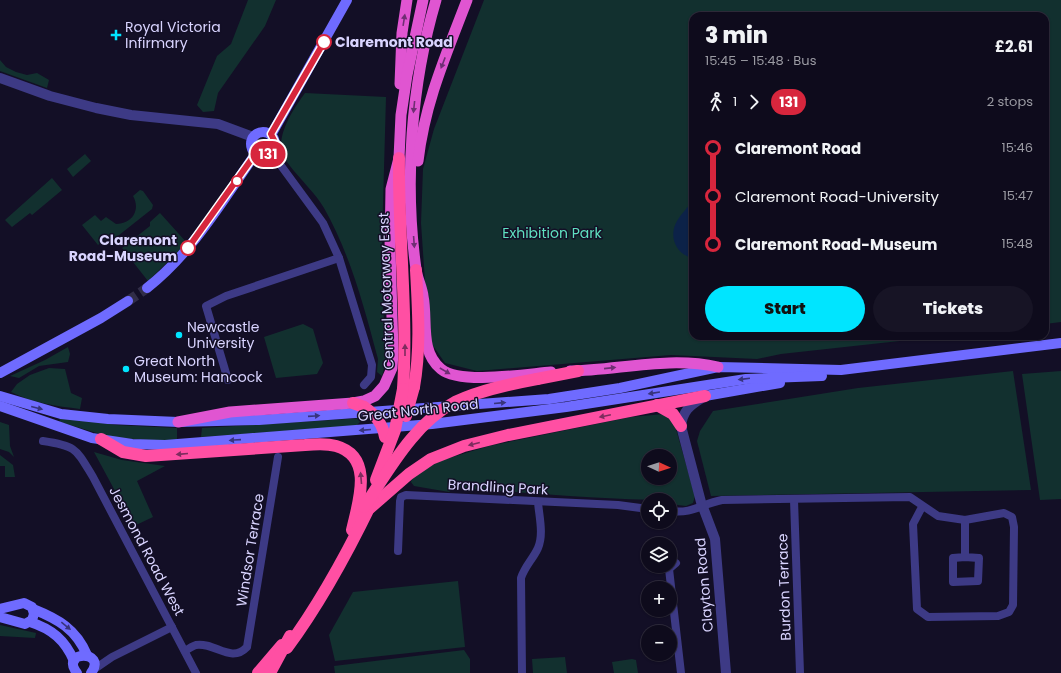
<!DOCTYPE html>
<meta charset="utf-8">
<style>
body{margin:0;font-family:Poppins,sans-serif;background:#171425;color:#f1f3f6;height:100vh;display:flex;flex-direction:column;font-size:15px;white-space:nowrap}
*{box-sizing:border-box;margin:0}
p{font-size:13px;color:#9b9ba3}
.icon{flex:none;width:22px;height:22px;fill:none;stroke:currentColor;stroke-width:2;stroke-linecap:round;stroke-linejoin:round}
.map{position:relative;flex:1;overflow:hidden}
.side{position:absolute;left:689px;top:12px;width:360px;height:328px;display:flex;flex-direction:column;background:#0e0b1c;border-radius:12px;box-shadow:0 1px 3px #0004,0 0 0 1px #2e2b3b}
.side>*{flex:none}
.badge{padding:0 8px;border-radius:13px;font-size:14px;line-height:26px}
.needle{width:26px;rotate:93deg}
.fabs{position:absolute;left:641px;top:449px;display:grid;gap:8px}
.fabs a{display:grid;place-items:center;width:36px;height:36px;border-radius:50%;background:#0e0b1c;box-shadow:0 1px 3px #0004,0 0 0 1px #2e2b3b;font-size:20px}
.map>.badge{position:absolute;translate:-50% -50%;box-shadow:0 0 0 2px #fff}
.legs{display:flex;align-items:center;gap:6px;height:44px;padding:0 16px;font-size:13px}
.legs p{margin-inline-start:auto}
.summary{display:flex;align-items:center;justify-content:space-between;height:68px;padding:0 16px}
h1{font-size:22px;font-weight:800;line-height:30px}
.action{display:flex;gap:8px;margin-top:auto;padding:8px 16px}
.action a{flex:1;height:46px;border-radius:24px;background:#00e5ff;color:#111;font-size:16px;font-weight:800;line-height:46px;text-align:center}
.action a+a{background:#171425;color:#f1f3f6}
ul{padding:0 16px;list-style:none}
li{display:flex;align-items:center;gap:14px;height:48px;font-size:15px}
li i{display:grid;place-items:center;width:6px;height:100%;margin:0 5px;background:currentColor}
li i::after{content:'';width:10px;height:10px;margin:-5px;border:3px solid;border-radius:50%;background:#0e0b1c}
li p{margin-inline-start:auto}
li:first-child i{background:linear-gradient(#0000 50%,currentColor 0)}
li:last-child i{background:linear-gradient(currentColor 50%,#0000 0)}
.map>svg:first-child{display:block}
.green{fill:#12302f;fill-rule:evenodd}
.water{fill:#0c2248}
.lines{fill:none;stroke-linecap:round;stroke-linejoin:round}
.secondary-tunnel{stroke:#312d47;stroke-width:10;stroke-dasharray:10 5;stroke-linecap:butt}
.minor{stroke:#3d3a85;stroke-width:8}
.tertiary{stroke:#3d3a85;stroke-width:10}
.secondary{stroke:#6f6bff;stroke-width:10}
.trunk{stroke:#e055d1;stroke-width:11}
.motorway{stroke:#ff4fa3;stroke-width:12}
.motorway-bridge{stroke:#ff4fa3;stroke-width:12}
.oneway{fill:#6f2e73}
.oneway2{fill:#7d2c5e}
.oneway3{fill:#38347d}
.line-1-casing{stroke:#fff;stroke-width:9}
.line-1{stroke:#d7263d;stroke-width:6}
.poi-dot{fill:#00e5ff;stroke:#130f26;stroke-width:1.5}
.stop-1-dot{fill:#fff;stroke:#d7263d;stroke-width:2}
.labels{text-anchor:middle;stroke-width:3;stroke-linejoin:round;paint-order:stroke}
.poi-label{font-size:14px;fill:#d9d4ff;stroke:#130f26;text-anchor:start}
.stop-label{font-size:14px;font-weight:bold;fill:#d9d4ff;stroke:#130f26;text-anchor:start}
.park-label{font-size:14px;fill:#5fe0c0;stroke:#130f26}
.street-label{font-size:14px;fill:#d9d4ff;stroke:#130f26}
</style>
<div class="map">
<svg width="1061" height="673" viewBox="0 0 1061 673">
<rect width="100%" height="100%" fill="#130f26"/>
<g class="green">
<polygon points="248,0 276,0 265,26 218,93 214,111 203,112 197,105 217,56 231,44"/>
<polygon points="484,0 1061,0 1061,322 1045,324 1045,16 693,16 693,336 945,336 781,354 757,359 671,355 477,371 445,363 429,340 421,223 423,169 434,129"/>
<polygon points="0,60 6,67 16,72 27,75 37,73 49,80 47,88 0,71"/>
<path d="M305 93 386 97 382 240 383 310 388 353 382 376 377 372 378 359C364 307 351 256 324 208 316 194 300 179 290 166 288 163 284 159 283 156 275 136 294 108 305 93Z"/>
<polygon points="85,154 91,161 73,177 67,169"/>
<polygon points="52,178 62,190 32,215 30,213 12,227 5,220"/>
<path d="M140 190 143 191 153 205 152 209 109 243 104 239 98 245 82 225 95 215 101 221 106 217 116 224C132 224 141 210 133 196Z"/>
<polygon points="160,213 187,243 148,281 122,248 150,226 150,222"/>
<polygon points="303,324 313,329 323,363 317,374 276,378 264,337"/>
<polygon points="68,347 70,354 68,362 39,366 19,378 10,376 45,360"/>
<path d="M49 368 65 369 71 393 82 398 80 409C56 406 33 403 11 392L17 384 30 375Z"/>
<polygon points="1013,371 1031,490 711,496 697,441 700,431 713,411 858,388"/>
<polygon points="1061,371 1061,499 1040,500 1022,374"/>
<path d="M664 414 674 422 695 496 693 503 686 506 670 504V500C600 500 526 492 454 488L449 492 414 486 411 482 412 478 439 461 489 446 631 417ZM648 456H670V478H648Z"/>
<polygon points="59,417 116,425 177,428 177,440 146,440 110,437 60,422"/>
<polygon points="364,418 356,426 201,437 202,428"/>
<polygon points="0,422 9,425 10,446 14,457 9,452 0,449"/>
<polygon points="94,452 122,460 165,466 137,481 153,517 134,526"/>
<polygon points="0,455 13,465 15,477 5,477 5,466 0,466"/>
<polygon points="458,581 465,647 335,661 329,635 353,592"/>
<polygon points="0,625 36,633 35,638 0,636"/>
<polygon points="464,650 470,659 470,673 335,673 334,666"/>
<polygon points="565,657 567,673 533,673 532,659"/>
<polygon points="632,659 636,660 638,673 614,673 612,662"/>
</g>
<path class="water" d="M693 201V258C676 255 668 236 677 221 681 214 688 207 693 201Z"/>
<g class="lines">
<polyline class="secondary-tunnel" points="128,301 147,288"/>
<g class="minor">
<polyline points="271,152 323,223 339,258 372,365 371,377 364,385"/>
<polyline points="228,380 206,306 226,296 339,258"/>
<path d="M43 441C77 446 76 449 93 477L196 673"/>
<polyline points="794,500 800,673"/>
<path d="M670 511C693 514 701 504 722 500L910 497 938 516 965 520 1004 513 1012 517 1014 527 1013 605 1009 612 998 616 928 617 917 609 913 524 922 507"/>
<polyline points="398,551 400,501 401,497 406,495 618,505 648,509"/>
<polyline points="965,557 953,558 953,582 978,581 979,558 965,557 965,520"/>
<polyline points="676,563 669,569 681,673"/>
<path d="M185 651C188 649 193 646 196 645 215 642 231 664 247 647L278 457"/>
<polyline points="93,670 112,657 172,627"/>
<path d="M522 673 521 578C525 566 533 559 538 548 544 534 539 516 538 502"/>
</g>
<g class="tertiary">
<polyline points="0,78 50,96 96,108 131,115 218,124 253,137"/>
<path d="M702 398C689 406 683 411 681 426L701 502 715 539 726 673"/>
</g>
<g class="secondary">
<circle cx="263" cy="144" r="12"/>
<polyline points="271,135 347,0"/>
<path d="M147 288C193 252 223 200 256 153"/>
<polyline points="0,373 101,318 128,301"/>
<polyline points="0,396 61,414 108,419 178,422 259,420 549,399 620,388 718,367 841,370 1061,343"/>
<polyline points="705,396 780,383"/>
<polyline points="0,406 92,438 132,444 165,445 432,424 566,407 746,379 822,376"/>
<polyline points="0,609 24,603 32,607 34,614 32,620 25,624 0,617"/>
<path d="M33 609C58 619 76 629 87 655"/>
<path d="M30 622C52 629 65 640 74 661"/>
<path d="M77 673C59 650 108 650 91 673"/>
</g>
<g class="trunk">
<path d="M436 0C411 84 404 183 416 269 417 278 422 287 423 296 428 320 419 351 441 369 460 385 526 374 551 372"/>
<polyline points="400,84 402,33 407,0"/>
<path d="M418 161C425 102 446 55 467 0"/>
<path d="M570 371C619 370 669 356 718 367"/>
<polyline points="178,422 230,412 353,403 364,401 375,396 384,386 392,368 393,352 390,248 391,189 399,158 401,115 407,75 423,0"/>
</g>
<g class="motorway">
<path d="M399 158C398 235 408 312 403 389"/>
<polyline points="537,379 578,371"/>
<path d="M414 387C421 348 418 309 416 270"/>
<polyline points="353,403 364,407"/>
<polyline points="657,405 673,414 681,426"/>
<path d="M101 439 123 452 146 456 305 445C315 444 326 443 336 446 375 457 358 503 352 530"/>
<polyline points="370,508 409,474 431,459 464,446 508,435 705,396"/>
<path d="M287 648C321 602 348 552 373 500"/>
<polyline points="258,673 282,645"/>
</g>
<g class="motorway-bridge">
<path d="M364 407C375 414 383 425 385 437"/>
<polyline points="406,416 414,387"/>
<polyline points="376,480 395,430 403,389"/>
<path d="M364 507C389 470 414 423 455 402 481 390 510 384 537 379"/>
<polyline points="270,673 290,636"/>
</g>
</g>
<defs><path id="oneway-solid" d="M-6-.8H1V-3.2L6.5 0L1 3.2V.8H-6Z"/></defs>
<g class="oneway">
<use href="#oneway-solid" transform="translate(404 20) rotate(-81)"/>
<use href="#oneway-solid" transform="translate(443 63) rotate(111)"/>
<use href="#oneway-solid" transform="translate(414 107) rotate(96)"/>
<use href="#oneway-solid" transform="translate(414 242) rotate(86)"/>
<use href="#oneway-solid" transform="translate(610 368) rotate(-6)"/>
<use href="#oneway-solid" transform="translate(445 371) rotate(30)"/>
</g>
<g class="oneway2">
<use href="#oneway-solid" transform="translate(405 350) rotate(-90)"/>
<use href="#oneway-solid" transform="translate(605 416) rotate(168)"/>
<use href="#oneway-solid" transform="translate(474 444) rotate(166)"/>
<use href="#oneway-solid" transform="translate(182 454) rotate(175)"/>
<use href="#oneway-solid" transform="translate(361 478) rotate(-95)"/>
</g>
<g class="oneway3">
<use href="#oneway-solid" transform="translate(744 379) rotate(173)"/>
<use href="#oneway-solid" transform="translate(654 393) rotate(171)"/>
<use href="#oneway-solid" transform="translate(500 403) rotate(-5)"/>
<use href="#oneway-solid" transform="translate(37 408) rotate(14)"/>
<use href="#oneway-solid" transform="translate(314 416) rotate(-4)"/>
<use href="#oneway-solid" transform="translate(365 430) rotate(175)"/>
<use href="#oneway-solid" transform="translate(235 440) rotate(176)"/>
<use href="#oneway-solid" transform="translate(66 626) rotate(39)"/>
</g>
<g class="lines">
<g class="line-1-casing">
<polyline id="line-1" points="188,248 256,153 265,155 271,152 275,142 271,134 324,42"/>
</g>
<use href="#line-1" class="line-1"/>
</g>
<g class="poi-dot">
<path d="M114 29h4v4h4v4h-4v4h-4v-4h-4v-4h4z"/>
<circle cx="179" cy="335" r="4"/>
<circle cx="126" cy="369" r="4"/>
</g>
<g class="stop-1-dot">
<circle cx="324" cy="42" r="7"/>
<circle cx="237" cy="181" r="5"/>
<circle cx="188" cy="248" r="7"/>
</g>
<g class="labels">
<g class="poi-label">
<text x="125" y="32">Royal Victoria<tspan x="125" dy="16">Infirmary</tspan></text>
<text x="187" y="332">Newcastle<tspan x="187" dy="16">University</tspan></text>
<text x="134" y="366">Great North<tspan x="134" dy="16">Museum: Hancock</tspan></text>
</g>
<g class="stop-label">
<text x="335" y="47">Claremont Road</text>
<text x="177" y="245" text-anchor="end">Claremont<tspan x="177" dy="16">Road-Museum</tspan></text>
</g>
<g class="park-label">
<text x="552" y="238">Exhibition Park</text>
</g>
<g class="street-label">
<text transform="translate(386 291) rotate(-92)" y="5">Central Motorway East</text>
<text transform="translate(418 410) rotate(-6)" y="5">Great North Road</text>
<text transform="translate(498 487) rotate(3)" y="5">Brandling Park</text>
<text transform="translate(250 550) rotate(-81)" y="5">Windsor Terrace</text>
<text transform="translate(147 551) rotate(62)" y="5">Jesmond Road West</text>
<text transform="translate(704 585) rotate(-95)" y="5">Clayton Road</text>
<text transform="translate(784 587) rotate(-92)" y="5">Burdon Terrace</text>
</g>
</g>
</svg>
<div class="fabs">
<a><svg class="needle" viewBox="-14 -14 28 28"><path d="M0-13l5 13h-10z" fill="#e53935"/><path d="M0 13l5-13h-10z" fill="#9b9ba3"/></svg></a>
<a><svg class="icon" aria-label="locate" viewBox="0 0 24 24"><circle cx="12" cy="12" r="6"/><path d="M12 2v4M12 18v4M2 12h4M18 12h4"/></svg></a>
<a><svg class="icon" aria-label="layers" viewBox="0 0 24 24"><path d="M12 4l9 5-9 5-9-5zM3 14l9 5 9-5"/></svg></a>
<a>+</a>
<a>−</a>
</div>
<b class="badge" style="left:268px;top:154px;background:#d7263d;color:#fff">131</b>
<section class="side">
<div class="summary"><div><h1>3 min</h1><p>15:45 – 15:48 · Bus</p></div><b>£2.61</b></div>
<div class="legs"><svg class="icon" aria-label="walk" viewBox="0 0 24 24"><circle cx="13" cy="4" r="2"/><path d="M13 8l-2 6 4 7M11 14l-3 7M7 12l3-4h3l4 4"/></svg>1<svg class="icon" aria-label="forward" viewBox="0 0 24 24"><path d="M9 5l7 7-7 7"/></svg><b class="badge" style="background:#d7263d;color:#fff">131</b><p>2 stops</p></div>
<ul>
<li><i style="color:#d7263d"></i><b>Claremont Road</b><p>15:46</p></li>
<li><i style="color:#d7263d"></i><span>Claremont Road-University</span><p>15:47</p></li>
<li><i style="color:#d7263d"></i><b>Claremont Road-Museum</b><p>15:48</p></li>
</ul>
<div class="action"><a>Start</a><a>Tickets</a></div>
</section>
</div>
